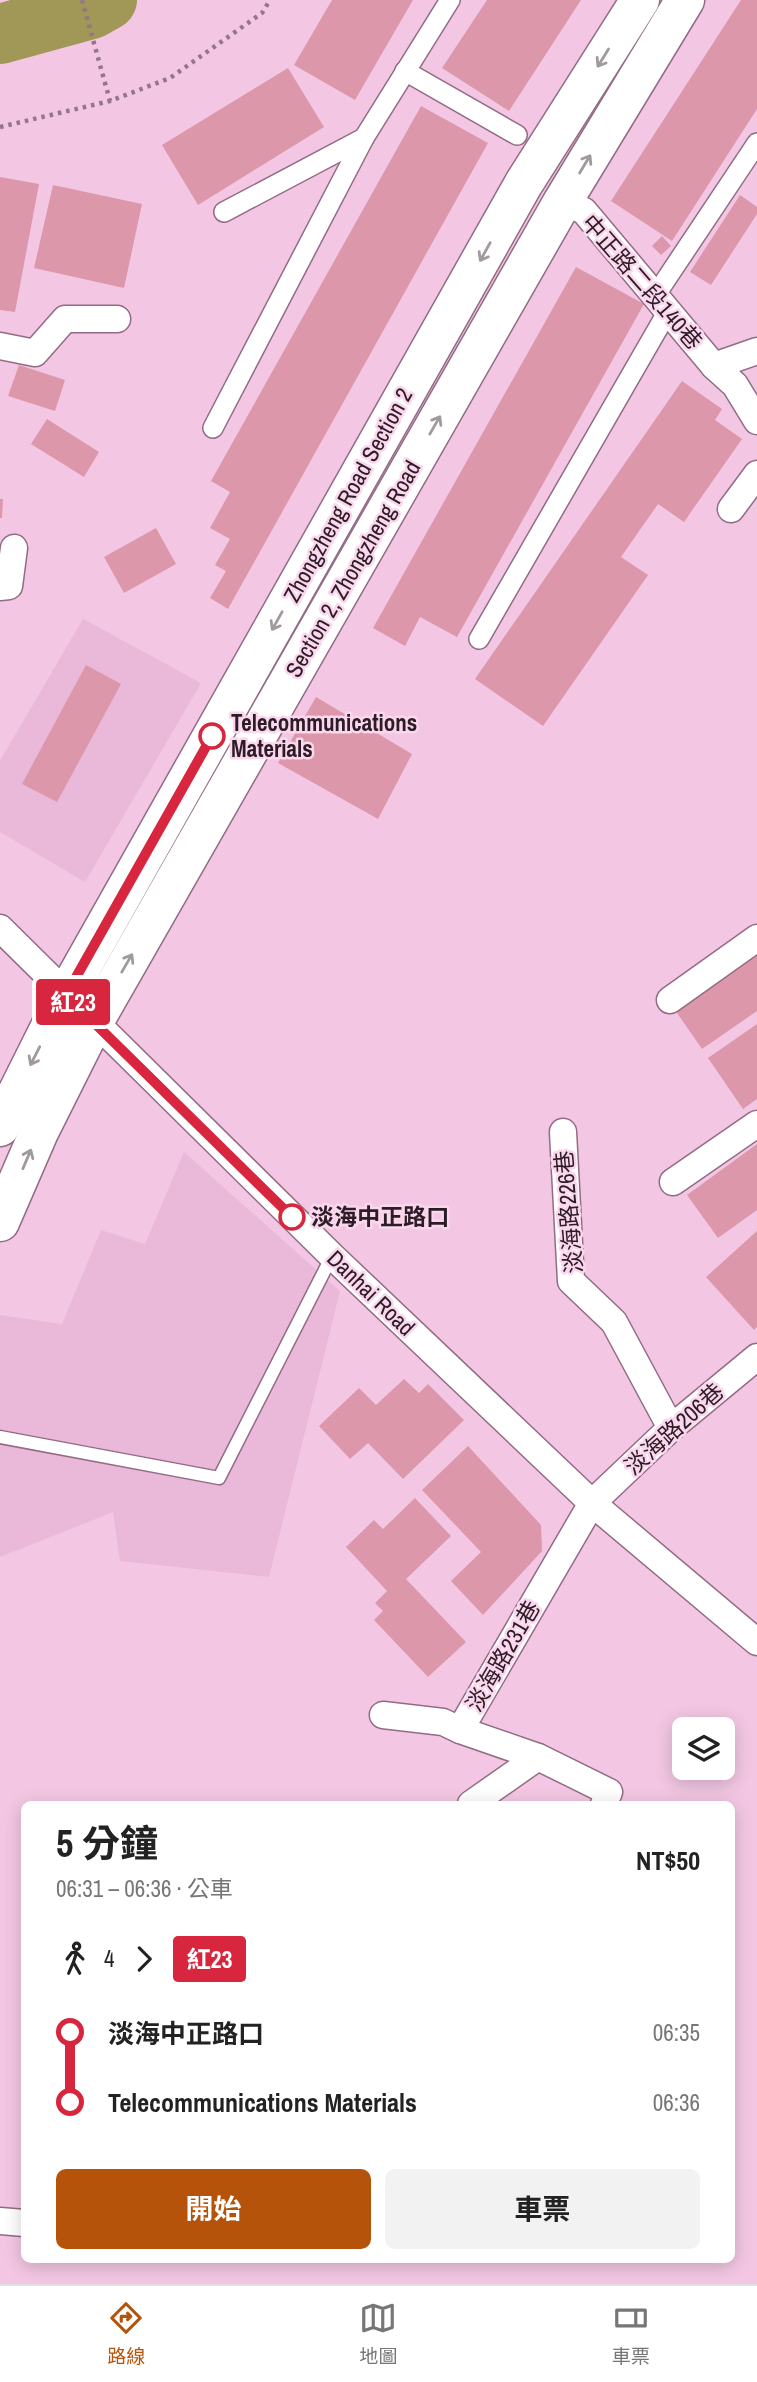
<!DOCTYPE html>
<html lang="zh-TW">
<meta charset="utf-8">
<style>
body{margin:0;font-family:"Archivo Narrow","Noto Sans TC",sans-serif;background:#f2f2f2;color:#222;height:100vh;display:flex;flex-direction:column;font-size:26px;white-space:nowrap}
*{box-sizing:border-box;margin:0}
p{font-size:23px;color:#767676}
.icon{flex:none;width:38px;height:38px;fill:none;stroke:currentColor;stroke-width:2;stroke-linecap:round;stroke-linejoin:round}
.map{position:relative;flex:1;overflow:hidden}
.side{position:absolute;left:21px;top:1801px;width:714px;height:462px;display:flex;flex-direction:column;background:#fff;border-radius:10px;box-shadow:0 4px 18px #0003}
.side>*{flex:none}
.badge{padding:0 14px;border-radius:5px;font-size:24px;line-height:46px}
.tools{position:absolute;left:672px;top:1717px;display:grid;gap:14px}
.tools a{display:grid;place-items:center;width:63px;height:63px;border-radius:10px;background:#fff;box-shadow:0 4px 18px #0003;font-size:35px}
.map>.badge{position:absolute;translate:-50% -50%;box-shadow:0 0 0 4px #fff}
.legs{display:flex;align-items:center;gap:10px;height:77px;padding:0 35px;font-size:23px}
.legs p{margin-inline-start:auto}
.overview{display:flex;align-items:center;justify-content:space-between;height:119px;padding:0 35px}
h1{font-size:38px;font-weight:700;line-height:52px}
.cta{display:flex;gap:14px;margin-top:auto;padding:14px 35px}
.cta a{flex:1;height:80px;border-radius:10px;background:#b45309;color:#fff;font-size:28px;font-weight:700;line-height:80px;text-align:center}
.cta a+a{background:#f2f2f2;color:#222}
ul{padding:0 35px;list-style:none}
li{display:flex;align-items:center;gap:24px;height:70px;font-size:26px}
li i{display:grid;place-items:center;width:10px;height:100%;margin:0 9px;background:currentColor}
li i::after{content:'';width:18px;height:18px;margin:-9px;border:5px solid;border-radius:50%;background:#fff}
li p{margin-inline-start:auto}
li:first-child i{background:linear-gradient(#0000 50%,currentColor 0)}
li:last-child i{background:linear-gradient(currentColor 50%,#0000 0)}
.tabs{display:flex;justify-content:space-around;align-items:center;height:98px;border-top:2px solid #e0e0e0;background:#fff;font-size:19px;color:#767676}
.tabs a{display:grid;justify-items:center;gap:4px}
.tabs .current{color:#b45309}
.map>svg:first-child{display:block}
.built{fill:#eab8d8}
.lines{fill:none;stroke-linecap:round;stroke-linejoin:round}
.river{stroke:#a19756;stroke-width:60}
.building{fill:#dc97ab}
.service-casing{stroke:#926b84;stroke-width:15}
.pedestrian-casing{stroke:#926b84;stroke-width:22}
.minor-casing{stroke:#926b84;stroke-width:29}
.primary-casing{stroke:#926b84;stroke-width:41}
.path{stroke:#957689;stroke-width:4.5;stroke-dasharray:3.5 5;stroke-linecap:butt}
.service{stroke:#fff;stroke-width:12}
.pedestrian{stroke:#fff;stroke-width:19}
.minor{stroke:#fff;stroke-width:26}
.primary{stroke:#fff;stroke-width:38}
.oneway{stroke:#a0999d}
.line-1-casing{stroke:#fff;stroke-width:16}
.line-1{stroke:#d7263d;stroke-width:10}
.stop-1-dot{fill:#fff;stroke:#d7263d;stroke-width:3.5}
.labels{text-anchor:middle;stroke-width:5;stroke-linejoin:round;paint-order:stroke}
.street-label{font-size:23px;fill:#2c1c26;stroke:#fbd7ed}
.stop-label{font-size:23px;font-weight:bold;fill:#2c1c26;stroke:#fbd7ed;text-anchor:start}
</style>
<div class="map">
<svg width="757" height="2284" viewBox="0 0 757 2284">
<rect width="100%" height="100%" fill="#f3c7e3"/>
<g class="built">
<polygon points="83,619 201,683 85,882 0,832 0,761"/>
<polygon points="184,1152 340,1291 269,1577 120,1561 113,1512 0,1557 0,1315 62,1324 101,1230 145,1244"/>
</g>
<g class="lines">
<polyline class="river" points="0,34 91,9 107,0"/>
</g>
<g class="building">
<polygon points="332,0 413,0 355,100 294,65"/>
<polygon points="487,0 581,0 509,111 442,68"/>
<polygon points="741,0 757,0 757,109 672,241 611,201"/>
<polygon points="288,68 324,127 198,205 162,145"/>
<polygon points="421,106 488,143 228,609 210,598 226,571 215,565 230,539 210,528 230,492 211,481"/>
<polygon points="0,177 39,184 15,312 0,310"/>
<polygon points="53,185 142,204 124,288 34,268"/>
<polygon points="740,195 757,207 757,214 711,285 690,272"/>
<polygon points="662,236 671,246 661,255 652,246"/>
<polygon points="576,267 644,304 457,637 420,617 405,646 373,628"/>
<polygon points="19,365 65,380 55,411 8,396"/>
<polygon points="682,381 722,409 715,420 742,439 684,522 658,504 621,557 648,575 543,726 475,679"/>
<polygon points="47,419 99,452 84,477 31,444"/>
<polygon points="0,499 3,499 2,518 0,518"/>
<polygon points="156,528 176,564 124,593 104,557"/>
<polygon points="86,665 121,684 57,802 22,784"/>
<polygon points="316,697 412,754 378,819 278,763"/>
<polygon points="757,953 757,1011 702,1049 675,1010"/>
<polygon points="757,1024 757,1099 743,1109 708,1058"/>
<polygon points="757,1144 757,1210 718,1238 687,1195"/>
<polygon points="757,1231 757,1327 754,1330 706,1277"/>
<polygon points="404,1379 419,1393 428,1384 464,1420 403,1479 368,1443 350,1459 319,1426 359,1388 376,1405"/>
<polygon points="468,1446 541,1525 542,1551 483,1615 451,1581 481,1552 422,1490"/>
<polygon points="415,1498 451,1536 406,1579 466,1642 428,1677 374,1620 383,1611 375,1603 387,1591 346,1547 374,1520 383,1529"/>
</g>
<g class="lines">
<g class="service-casing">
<polyline id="service" points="0,1437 219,1478 332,1256"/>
</g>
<g class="pedestrian-casing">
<g id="pedestrian">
<polyline points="405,71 517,135"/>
<polyline points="224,212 364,138"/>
<polyline points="655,296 757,143"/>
<polyline points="213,428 364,138 450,0"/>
<polyline points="479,639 668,311"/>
</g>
</g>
<g class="minor-casing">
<g id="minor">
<polyline points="563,201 584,211 714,366 757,351"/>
<polyline points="0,346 35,353 65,319 117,319"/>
<polyline points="714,366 735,385 757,421"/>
<polyline points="731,509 757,474"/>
<polyline points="0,587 9,586 14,548"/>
<polyline points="0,928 332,1256 592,1503 757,1642"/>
<polyline points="670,1000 757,938"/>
<polyline points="563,1132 571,1281 614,1322 671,1428"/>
<polyline points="673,1182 757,1124"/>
<polyline points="383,1715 443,1722 460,1730"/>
<polyline points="471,1804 538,1757"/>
<polyline points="604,1804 609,1792 538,1757 460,1730 592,1503 671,1428 757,1357"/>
<polyline points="0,2221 24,2223"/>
</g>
</g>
<g class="primary-casing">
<g id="primary">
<polyline points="0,1127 66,995 524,183 640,0"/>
<polyline points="0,1222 39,1132 94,1022 563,201 685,0"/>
</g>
</g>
<g class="path">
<polyline points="82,0 110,101"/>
<polyline points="0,127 110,101 170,78 262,13 270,0"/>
</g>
<use href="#service" class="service"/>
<use href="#pedestrian" class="pedestrian"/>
<use href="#minor" class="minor"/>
<use href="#primary" class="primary"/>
</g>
<defs><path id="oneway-shaft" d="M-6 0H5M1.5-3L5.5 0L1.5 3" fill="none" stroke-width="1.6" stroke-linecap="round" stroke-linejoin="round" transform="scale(1.75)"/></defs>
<g class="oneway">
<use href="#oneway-shaft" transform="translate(603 58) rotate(122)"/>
<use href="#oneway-shaft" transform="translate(585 164) rotate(-59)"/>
<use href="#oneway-shaft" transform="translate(485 252) rotate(119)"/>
<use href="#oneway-shaft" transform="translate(435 425) rotate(-60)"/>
<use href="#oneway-shaft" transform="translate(277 621) rotate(119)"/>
<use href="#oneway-shaft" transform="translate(127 963) rotate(-60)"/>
<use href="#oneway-shaft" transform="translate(35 1056) rotate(117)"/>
<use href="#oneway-shaft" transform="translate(27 1159) rotate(-67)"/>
</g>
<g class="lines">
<g class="line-1-casing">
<polyline id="line-1" points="212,736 66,995 292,1217"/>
</g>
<use href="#line-1" class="line-1"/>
</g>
<g class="stop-1-dot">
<circle cx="212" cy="736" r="12"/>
<circle cx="292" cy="1217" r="12"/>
</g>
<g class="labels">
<g class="street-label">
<text transform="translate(642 282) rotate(49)" y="8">中正路二段140巷</text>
<text transform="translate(348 495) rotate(-61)" y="8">Zhongzheng Road Section 2</text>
<text transform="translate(353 569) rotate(-60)" y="8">Section 2, Zhongzheng Road</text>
<text transform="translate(569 1212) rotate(-95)" y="8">淡海路226巷</text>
<text transform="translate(371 1293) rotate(44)" y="8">Danhai Road</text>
<text transform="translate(674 1429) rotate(-42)" y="8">淡海路206巷</text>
<text transform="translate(503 1656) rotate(-60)" y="8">淡海路231巷</text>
</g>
<g class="stop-label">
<text x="231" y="731">Telecommunications<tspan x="231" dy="26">Materials</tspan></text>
<text x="311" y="1225">淡海中正路口</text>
</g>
</g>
</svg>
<div class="tools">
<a><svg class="icon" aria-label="layers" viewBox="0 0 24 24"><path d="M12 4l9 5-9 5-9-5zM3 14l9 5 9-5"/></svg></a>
</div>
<b class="badge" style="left:73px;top:1002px;background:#d7263d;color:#fff">紅23</b>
<section class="side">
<div class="overview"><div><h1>5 分鐘</h1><p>06:31 – 06:36 · 公車</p></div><b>NT$50</b></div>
<div class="legs"><svg class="icon" aria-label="walk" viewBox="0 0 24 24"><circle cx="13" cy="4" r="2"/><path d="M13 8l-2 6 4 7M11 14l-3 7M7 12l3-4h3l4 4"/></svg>4<svg class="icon" aria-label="forward" viewBox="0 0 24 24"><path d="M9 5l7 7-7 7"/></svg><b class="badge" style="background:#d7263d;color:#fff">紅23</b></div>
<ul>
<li><i style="color:#d7263d"></i><b>淡海中正路口</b><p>06:35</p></li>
<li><i style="color:#d7263d"></i><b>Telecommunications Materials</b><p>06:36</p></li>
</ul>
<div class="cta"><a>開始</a><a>車票</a></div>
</section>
</div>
<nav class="tabs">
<a class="current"><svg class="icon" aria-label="directions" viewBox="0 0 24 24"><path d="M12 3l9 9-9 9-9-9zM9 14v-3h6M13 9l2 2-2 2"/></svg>路線</a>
<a><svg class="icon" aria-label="map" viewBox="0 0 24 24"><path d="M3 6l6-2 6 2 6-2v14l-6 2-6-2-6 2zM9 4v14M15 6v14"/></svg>地圖</a>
<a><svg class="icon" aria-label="tickets" viewBox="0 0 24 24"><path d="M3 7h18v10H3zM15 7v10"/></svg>車票</a>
</nav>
